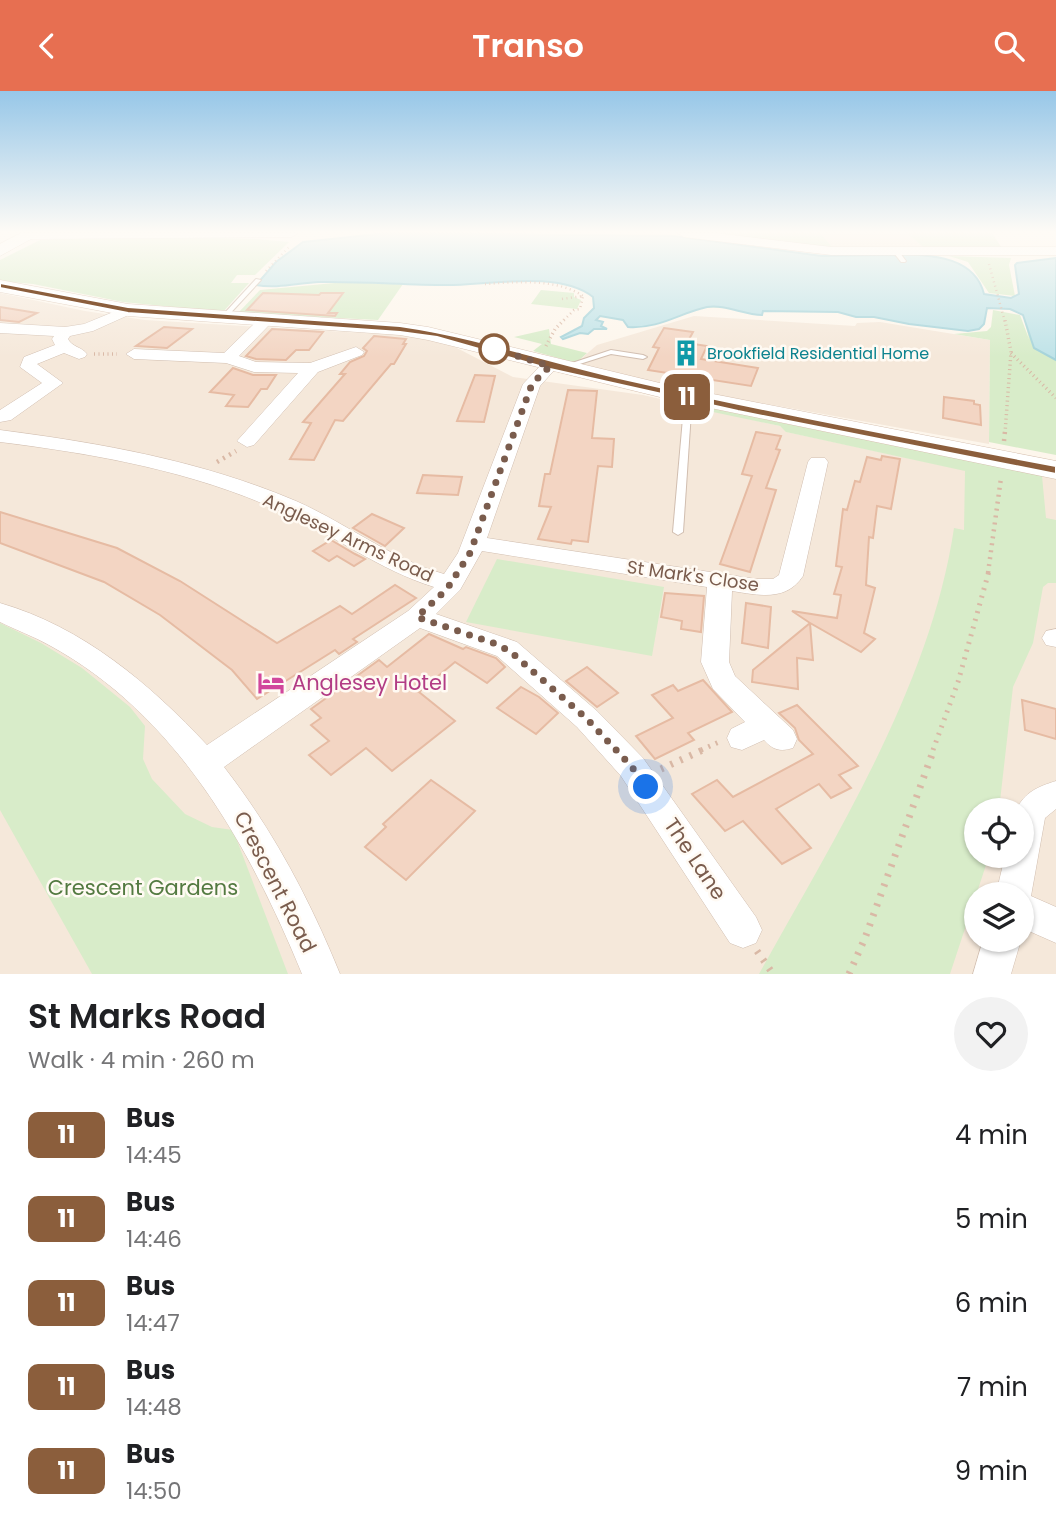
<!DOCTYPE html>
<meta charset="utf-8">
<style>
body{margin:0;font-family:Poppins,sans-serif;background:#f2f2f2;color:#202124;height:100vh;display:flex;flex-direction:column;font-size:26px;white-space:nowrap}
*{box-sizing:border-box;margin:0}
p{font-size:23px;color:#757577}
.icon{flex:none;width:38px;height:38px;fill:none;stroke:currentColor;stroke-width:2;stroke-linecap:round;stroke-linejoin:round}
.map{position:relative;height:883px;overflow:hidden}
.sheet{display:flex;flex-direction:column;background:#fff;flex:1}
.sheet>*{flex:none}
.badge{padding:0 14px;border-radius:10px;font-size:24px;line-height:46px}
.fabs{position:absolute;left:964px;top:707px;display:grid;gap:14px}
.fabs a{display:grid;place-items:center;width:70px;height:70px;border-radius:50%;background:#fff;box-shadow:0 2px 5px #0004;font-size:35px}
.you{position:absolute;width:35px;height:35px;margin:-18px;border:5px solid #fff;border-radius:50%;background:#1a73e8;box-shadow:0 0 0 10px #1a73e833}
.map>.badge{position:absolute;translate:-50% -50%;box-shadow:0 0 0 4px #fff}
.round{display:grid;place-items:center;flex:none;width:74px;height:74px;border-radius:37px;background:#f2f2f2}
.overview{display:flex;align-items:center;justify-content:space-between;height:119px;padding:0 28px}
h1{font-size:33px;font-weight:600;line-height:52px}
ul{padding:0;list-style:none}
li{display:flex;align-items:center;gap:21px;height:84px;padding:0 28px}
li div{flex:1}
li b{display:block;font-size:26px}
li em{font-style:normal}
li .badge{min-width:77px;font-weight:700;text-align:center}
header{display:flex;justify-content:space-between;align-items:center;height:91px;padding:0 28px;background:#e76f51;color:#fff;font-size:32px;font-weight:600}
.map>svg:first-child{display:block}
.residential{fill:#f5e8da;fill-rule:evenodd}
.green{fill:#d8ecc9}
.water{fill:#bfe3e8;stroke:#a5d3da;stroke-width:2}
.building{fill:#f3d5c3;stroke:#e6bba3;stroke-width:2}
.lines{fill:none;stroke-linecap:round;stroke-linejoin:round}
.lane-casing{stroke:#d1beb0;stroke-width:2}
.street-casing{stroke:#d1beb0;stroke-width:1}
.secondary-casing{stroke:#d6c0b0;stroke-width:1}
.path-far4{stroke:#d9b8a5;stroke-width:2.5;stroke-dasharray:1 3.5;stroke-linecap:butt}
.path-far3{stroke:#d9b8a5;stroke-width:3.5;stroke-dasharray:1 3.5;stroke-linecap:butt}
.path-far2{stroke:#d9b8a5;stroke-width:4.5;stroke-dasharray:2 5;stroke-linecap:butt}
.path-far1{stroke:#d9b8a5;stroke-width:5;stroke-dasharray:2 6;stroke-linecap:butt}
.path{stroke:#d9b8a5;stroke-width:7;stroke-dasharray:2.5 8;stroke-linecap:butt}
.lane{fill:#fff;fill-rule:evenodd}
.street{fill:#fff;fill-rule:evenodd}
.secondary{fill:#fff;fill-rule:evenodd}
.line{fill:#8b5e3c;stroke:#fff;stroke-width:2}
.walk{stroke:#7a5c4d;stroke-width:7;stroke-dasharray:0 12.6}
.stop-dot{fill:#fff;stroke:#8b5e3c;stroke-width:3.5}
.labels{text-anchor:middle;stroke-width:5;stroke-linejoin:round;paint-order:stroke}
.far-culture-label{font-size:16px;fill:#0d838f;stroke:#fffaf3;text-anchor:start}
.street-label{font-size:18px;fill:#7a5c4d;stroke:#fffaf3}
.near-hotel-label{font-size:21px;fill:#b23c85;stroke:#fffaf3;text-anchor:start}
.near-street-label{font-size:21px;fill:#7a5c4d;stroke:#fffaf3}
.near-park-label{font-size:21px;fill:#537a41;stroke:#fffaf3}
</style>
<header><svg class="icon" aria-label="back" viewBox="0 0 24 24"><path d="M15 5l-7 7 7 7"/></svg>Transo<svg class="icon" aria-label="search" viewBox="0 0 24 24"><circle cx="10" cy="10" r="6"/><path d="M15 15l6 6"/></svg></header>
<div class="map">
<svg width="1056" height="883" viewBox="0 0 1056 883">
<rect width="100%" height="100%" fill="#fdf6ec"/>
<g class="residential">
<polygon points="820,142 907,142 923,156 832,156"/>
<path d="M0 202 85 220 145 229 413 245 455 256 513 286 643 304 780 335 787 341 1042 396V385L1056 388V883H0ZM976 719H1022V765H976ZM976 803H1022V849H976Z"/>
<polygon points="694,225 855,235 857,232 880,231 990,249 989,353 668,295 576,272 597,254"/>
</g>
<g class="green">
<path d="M397 142 336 187 482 191 535 187 705 216 758 219 983 213 1056 222V364L989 351 990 249 954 243 987 240 991 236 993 219 1020 224 1029 248 1023 224 1010 218 987 217 984 233 979 238 968 240 909 233 874 226H856L838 221 763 220 762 224C744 224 725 213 707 216 679 222 660 238 628 236L623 229 600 225 596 229 603 231 601 235 607 238H594L588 243 580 242 563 248 561 246 582 235 584 227 594 217 593 206C559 179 488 194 446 194 421 194 396 190 371 190 338 188 303 192 270 196H267L262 186C297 150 348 142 397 142Z"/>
<polygon points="709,142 820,142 832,156"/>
<polygon points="907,142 992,142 1002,157 923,156"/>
<polygon points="155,145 256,148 289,151 255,184 237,184 231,192 249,192 223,221 123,211 33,193 0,190 0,169 40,149"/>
<polygon points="949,165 1011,167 1009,174 1015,205 989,202 968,171"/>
<polygon points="345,191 403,193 378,229 238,222 260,199"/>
<polygon points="541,199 574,202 574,206 581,209 577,218 531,213"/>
<polygon points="549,238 551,253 587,262 576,272 533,260 542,253 514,246"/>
<path d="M700 315 1042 385 1046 427 1056 429V492H1048L1043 496 1033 552 1013 596 999 719H976V765H989L950 883H759C835 746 931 594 954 437L964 439 965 380 786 341 780 335 694 317Z"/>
<polygon points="497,468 664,496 652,565 466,531"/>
<polygon points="0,532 41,552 82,577 130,616 145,635 143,668 152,688 185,723 212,736 233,739 288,883 92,883 0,719"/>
</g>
<path class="water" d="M388 142 673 145 822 165 894 164 904 168 901 163C935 164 975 167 984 203L1011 207 1019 203 1015 174 1017 172 1056 167V269L1034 257 1023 224 1010 218 987 217 984 233 979 238 968 240 909 233 874 226H856L838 221 763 220 762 224C744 224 725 213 707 216 679 222 660 238 628 236L623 229 600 225 596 229 603 231 601 235 607 238H594L588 243 580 242 563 248 561 246 582 235 584 227 594 217 593 206C559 179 488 194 447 194 404 194 362 190 319 191 298 192 277 198 256 194L276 171 303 151Z"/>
<g class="building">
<polygon points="263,202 319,204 321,202 343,202 328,222 337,222 335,225 247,219"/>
<polygon points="0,216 37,222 19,231 0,229"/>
<polygon points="164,236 192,238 167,257 136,255"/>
<polygon points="664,237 693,241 687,252 707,255 701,268 758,277 751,295 648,279 659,257 653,256"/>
<polygon points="272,238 323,241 309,259 296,259 286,269 256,268 246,265"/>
<polygon points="374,245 406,248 403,253 406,253 394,273 391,273 343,330 335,329 314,369 290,368 311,332 303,331 345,283 340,283 350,271 364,265 367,260 363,257"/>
<polygon points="233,277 253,284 276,284 267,298 261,298 248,316 226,315 234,304 210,301"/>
<polygon points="475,284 495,285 484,331 457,330"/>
<polygon points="568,299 597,300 592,347 614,348 612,376 598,375 588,451 572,449 571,453 538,448 551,416 539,415 545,383 550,383"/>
<polygon points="944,306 974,310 974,313 980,314 981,334 943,327"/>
<polygon points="756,341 781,345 776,358 780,359 766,397 776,399 750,481 720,473 752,385 742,383"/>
<polygon points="882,365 900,368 891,418 877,415 873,447 869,446 866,494 875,497 864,542 875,548 861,561 810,532 813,569 797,567 798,598 752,591 753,579 810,532 792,520 837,527 841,504 834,503 842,476 836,475 843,418 847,419 855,390 860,391 867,366 881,369"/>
<polygon points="423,384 462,386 458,404 417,402"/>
<polygon points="0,421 117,457 180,490 277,552 340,515 352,523 395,494 416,507 353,548 357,551 339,563 335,559 257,608 232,579 160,524 104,491 0,452"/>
<polygon points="372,423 404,437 385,455 353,437"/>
<polygon points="331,449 355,463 365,468 354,475 337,465 329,470 313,460"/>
<polygon points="665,502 704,505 701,541 681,538 682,530 661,526"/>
<polygon points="746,512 771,516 768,557 742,552"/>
<polygon points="429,543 463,558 466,556 496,567 505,576 487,592 455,571 419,601 455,630 392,680 366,657 331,684 309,664 329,650 311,634 321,627 311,618 379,569 387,576"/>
<polygon points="587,576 618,602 597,616 566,590"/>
<polygon points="703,589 732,621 688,642 694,649 655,668 636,645 673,627 652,604 673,594 678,600"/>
<polygon points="521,596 539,606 558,622 536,643 497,617"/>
<polygon points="1022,609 1056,618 1056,648 1025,639"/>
<polygon points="797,614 858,675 839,684 851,697 831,707 819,693 776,718 811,757 782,773 743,730 725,740 692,703 717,689 733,706 813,663 799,649 795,637 779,622"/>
<polygon points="431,689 475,720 406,789 365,756 386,736 383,733"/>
</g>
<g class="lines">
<g class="lane-casing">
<g id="lane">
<polygon points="892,157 896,157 906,170 905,171 901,171 891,158"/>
<polygon points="256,188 261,189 225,228 221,228 221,226"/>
<polygon points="611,259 643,264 647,266 643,268 611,263 564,278 560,276"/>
<polygon points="685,304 688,304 692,306 683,441 678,444 673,441"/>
</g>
</g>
<g class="street-casing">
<g id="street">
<polygon points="25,142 298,142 292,146 30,148 26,147"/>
<polygon points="678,142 715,142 831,156 1056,156 1056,164 831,164 684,146"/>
<path d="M128 215 133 216 135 219 133 222 93 240 70 245 68 248C72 256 82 256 87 263L85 266 79 268 64 262 37 273 63 292 11 329 0 331V319L42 292 20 276 24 266 55 254 52 248 54 245 0 242V232L65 236 84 233Z"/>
<polygon points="265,225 273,230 239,265 256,271 310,272 356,256 364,261 362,264 318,281 254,354 247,356 237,350 298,282 254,281 226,272 134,268 126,263 134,258 224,262 260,227"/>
<path d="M550 270 558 275 540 295 487 447 756 488H773L779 484 808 371 811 367H825L828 371 803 485C786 511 758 504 732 500L729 571 735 585 793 639 797 648 793 657C780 661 773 659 764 649L742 659 731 656 727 647 731 638 745 631 713 598 701 571 707 496 482 460 460 499 436 523 517 551 597 620 643 667 756 826 762 839 756 852 743 857 730 852 621 685 577 636 497 565 420 537 224 676C273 739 310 809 340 883H302C249 754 176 623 49 554 33 545 16 539 0 531V512C83 536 150 593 207 654L408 520 434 496C379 479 333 443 280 420 192 380 96 363 0 351V339C101 352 202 370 296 410 346 432 391 468 444 483L458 462 523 293 544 271Z"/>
<polygon points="1056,538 1056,556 1046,554 1042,547 1046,540"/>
<path d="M1056 690V718L1045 727 1031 805 1056 816V852L1022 837V803H996L1005 765H1022V719H1016C1025 701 1037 696 1056 690Z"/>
<polygon points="983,849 1021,849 1011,883 973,883"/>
</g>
</g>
<g class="secondary-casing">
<g id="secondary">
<polygon points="21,142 42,142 0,165 0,153"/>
<polygon points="0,189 128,213 400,232 428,236 672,295 1056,370 1056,388 672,309 428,249 400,244 128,225 0,201"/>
</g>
</g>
<g class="path-far4">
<polyline points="989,173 1005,231"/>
<polyline points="266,180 289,156"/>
<path d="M485 193C516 191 556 187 583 205"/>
<polyline points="562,208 583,205 580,218 574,219 562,231"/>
</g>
<g class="path-far3">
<polyline points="546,255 555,238 564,229"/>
<polyline points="1011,262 1056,307"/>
<polyline points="94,263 117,263"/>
<polyline points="1005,342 1011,261 1005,229"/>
</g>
<g class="path-far2">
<polyline points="1004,350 1005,340"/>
<polyline points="217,371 236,360"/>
<polyline points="988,482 1001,387"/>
</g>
<g class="path-far1">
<polyline points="701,659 719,651"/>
<polyline points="933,659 958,591 989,480"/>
</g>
<g class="path">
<polyline points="661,678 705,658"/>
<polyline points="757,860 773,883"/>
<polyline points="849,883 865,847 934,658"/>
</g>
<use href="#lane" class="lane"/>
<use href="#street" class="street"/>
<use href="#secondary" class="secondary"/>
</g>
<linearGradient id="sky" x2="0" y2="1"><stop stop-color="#97c7e8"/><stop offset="0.53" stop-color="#fefbf6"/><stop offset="1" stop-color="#fefbf6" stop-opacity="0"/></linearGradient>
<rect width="1056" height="266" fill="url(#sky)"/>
<path class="line" d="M0 192 128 216 400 235C477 246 552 272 628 289 770 321 913 348 1056 375V383L738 320 550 278 437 246 400 241 128 222 0 197Z"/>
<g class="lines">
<polyline class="walk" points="494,258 550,275 532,293 470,462 447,498 417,526 499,554 512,562 587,628 632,676 646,696"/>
</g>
<defs>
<g id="building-bare" transform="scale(2.1)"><path d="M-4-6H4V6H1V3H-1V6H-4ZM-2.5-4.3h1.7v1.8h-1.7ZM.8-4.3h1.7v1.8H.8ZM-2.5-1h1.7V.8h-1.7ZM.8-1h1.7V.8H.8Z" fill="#0f9aa8" stroke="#fffaf3" stroke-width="2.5" paint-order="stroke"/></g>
<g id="hotel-bare" transform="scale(2.1)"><path d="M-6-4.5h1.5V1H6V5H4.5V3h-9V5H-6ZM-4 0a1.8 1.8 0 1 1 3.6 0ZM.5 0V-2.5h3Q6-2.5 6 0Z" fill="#d1479c" stroke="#fffaf3" stroke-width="2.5" paint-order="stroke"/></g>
</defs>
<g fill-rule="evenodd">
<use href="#building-bare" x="686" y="262"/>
<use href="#hotel-bare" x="271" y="592"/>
</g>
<circle class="stop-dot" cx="494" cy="258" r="14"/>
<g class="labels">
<g class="far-culture-label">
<text x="707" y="268">Brookfield Residential Home</text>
</g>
<g class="street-label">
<text transform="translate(348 447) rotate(25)" y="6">Anglesey Arms Road</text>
<text transform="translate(693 485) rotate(8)" y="6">St Mark's Close</text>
</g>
<g class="near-hotel-label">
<text x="292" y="599">Anglesey Hotel</text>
</g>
<g class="near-street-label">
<text transform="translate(695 768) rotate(56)" y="7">The Lane</text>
<text transform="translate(275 791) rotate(63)" y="7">Crescent Road</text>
</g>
<g class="near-park-label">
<text x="143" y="804">Crescent Gardens</text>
</g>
</g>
</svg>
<div class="fabs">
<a><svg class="icon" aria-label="locate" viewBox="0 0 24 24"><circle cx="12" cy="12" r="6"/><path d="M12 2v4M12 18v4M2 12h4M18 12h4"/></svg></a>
<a><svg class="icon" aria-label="layers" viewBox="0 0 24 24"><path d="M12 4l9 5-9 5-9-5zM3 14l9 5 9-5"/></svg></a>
</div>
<div class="you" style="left:646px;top:696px"></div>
<b class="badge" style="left:687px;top:306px;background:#8b5e3c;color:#fff">11</b>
</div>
<section class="sheet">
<div class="overview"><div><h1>St Marks Road</h1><p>Walk · 4 min · 260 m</p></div><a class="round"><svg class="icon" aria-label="heart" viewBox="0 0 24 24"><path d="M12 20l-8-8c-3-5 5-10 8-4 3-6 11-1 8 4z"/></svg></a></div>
<ul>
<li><span class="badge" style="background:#8b5e3c;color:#fff">11</span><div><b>Bus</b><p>14:45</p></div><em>4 min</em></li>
<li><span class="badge" style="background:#8b5e3c;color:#fff">11</span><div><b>Bus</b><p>14:46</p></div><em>5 min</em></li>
<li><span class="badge" style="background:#8b5e3c;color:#fff">11</span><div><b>Bus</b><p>14:47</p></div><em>6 min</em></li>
<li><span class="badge" style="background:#8b5e3c;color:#fff">11</span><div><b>Bus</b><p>14:48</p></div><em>7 min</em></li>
<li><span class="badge" style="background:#8b5e3c;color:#fff">11</span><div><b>Bus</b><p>14:50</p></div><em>9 min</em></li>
</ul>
</section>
